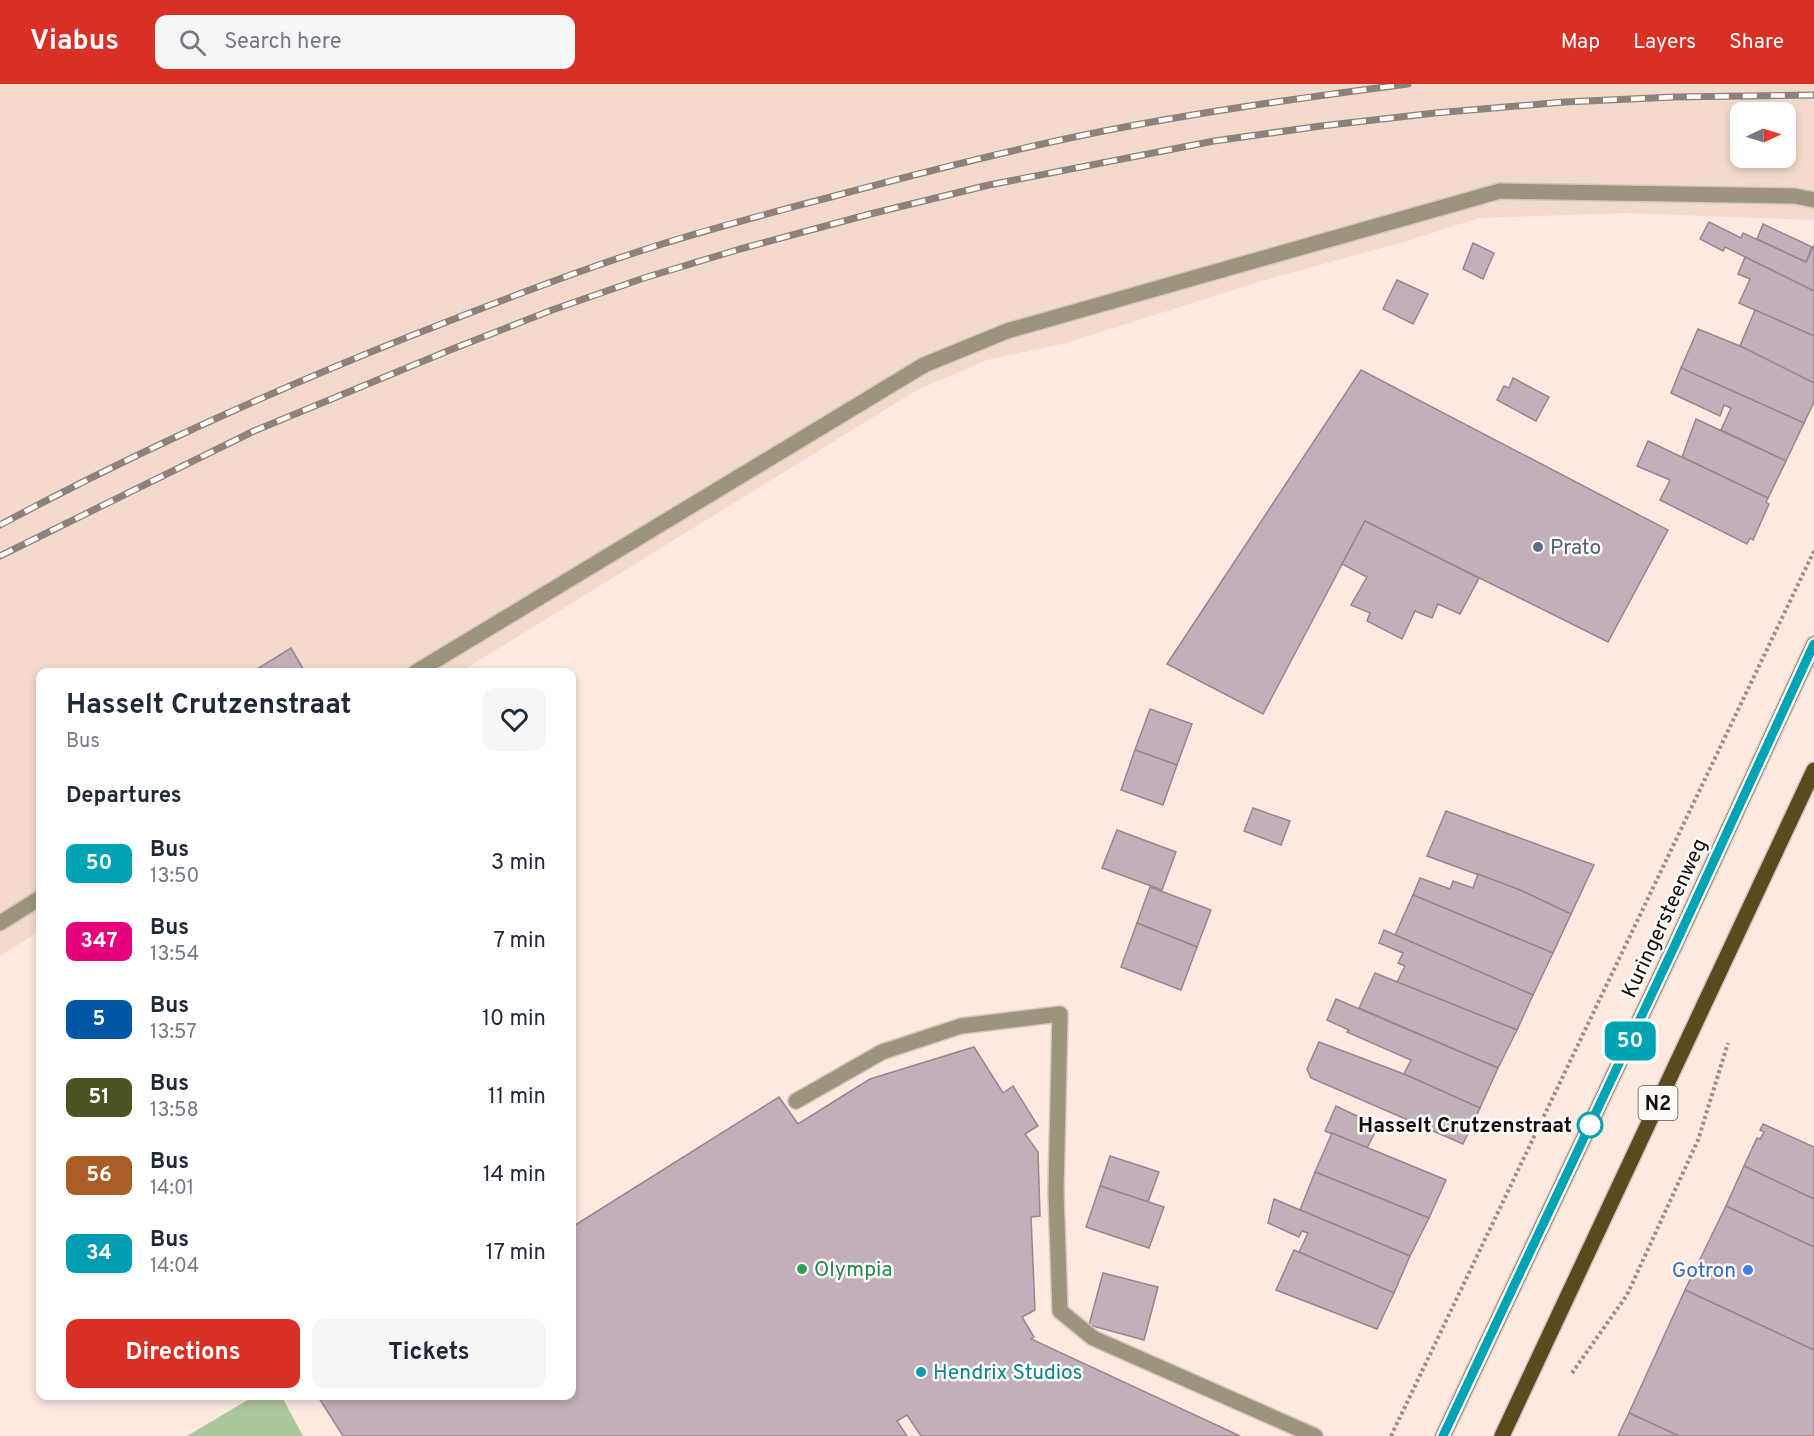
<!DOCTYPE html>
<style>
body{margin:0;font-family:Overpass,sans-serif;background:#f6f6f7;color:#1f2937;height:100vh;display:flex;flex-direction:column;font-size:22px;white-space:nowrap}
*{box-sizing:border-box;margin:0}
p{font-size:20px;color:#747a83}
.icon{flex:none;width:33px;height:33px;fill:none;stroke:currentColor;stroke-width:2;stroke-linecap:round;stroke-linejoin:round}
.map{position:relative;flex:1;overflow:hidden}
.panel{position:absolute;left:36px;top:584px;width:540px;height:732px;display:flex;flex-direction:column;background:#fff;border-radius:12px;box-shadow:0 3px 9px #0003}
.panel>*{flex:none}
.badge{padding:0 12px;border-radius:9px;font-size:21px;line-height:39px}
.needle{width:39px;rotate:86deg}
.fabs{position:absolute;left:1730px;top:18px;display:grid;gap:12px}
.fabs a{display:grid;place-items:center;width:66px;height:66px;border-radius:12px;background:#fff;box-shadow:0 3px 9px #0003;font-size:30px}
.map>.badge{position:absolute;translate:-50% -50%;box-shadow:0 0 0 3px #fff}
h2{padding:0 30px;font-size:22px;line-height:54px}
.round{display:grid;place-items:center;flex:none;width:63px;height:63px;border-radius:12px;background:#f6f6f7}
.headline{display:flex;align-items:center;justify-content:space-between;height:102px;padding:0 30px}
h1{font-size:28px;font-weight:700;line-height:45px}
.button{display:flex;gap:12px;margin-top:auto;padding:12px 30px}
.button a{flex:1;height:69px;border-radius:12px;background:#d93025;color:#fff;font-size:24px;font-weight:700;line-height:69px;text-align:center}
.button a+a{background:#f6f6f7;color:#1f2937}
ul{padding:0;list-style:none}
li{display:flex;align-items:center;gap:18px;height:78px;padding:0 30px}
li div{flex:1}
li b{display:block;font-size:22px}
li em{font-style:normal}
li .badge{min-width:66px;font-weight:700;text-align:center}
header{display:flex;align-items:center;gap:36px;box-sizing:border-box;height:84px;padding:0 30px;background:#d93025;color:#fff}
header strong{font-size:28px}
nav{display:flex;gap:33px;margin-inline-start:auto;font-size:21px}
.search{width:420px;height:54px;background:#f6f6f7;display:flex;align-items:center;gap:15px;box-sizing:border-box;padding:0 21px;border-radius:12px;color:#747a83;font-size:22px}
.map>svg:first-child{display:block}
.built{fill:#f3dacd;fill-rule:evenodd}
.green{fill:#acc79e}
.building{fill:#c1afb9;stroke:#97868f;stroke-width:1.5}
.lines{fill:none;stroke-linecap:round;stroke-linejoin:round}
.service-casing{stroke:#d7c6be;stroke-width:18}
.primary-casing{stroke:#d7c6be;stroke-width:18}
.path{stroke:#9b8d87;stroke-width:4;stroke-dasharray:3 3;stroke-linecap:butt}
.service{stroke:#9c947d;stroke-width:15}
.primary{stroke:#5a4b1f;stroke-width:15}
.rail-casing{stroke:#8e817b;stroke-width:7}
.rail{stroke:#fdfaf8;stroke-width:4.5;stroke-dasharray:14;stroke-linecap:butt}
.line-casing{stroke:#fff;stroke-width:14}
.line{stroke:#00a3b4;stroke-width:9}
.service-dot{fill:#5c6f8a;stroke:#fdfaf8;stroke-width:2}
.stop-dot{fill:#fff;stroke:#00a3b4;stroke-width:3}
.leisure-dot{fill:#2e9e5b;stroke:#fdfaf8;stroke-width:2}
.shop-dot{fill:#3f7fe0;stroke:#fdfaf8;stroke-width:2}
.culture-dot{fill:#0f9aa8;stroke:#fdfaf8;stroke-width:2}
.labels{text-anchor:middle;stroke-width:5;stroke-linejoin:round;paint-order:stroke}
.shield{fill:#fdfaf8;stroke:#5b5653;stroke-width:1.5}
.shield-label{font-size:20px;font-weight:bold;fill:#150f0c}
.service-label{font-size:21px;fill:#4e5e75;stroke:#fdfaf8;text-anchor:start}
.street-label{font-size:21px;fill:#150f0c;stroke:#fdfaf8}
.stop-label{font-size:21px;font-weight:bold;fill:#150f0c;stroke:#fdfaf8;text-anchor:end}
.leisure-label{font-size:21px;fill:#27864d;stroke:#fdfaf8;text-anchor:start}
.shop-label{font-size:21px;fill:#366cbe;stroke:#fdfaf8;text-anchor:end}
.culture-label{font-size:21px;fill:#0d838f;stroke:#fdfaf8;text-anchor:start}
</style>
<header>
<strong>Viabus</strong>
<div class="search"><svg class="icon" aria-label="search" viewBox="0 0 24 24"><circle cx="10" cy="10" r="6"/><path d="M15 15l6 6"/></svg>Search here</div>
<nav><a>Map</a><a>Layers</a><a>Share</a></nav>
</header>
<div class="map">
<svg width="1814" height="1352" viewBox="0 0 1814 1352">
<rect width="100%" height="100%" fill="#fce9e0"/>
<path class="built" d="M0 0H1814V136L1627 129 1479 134 1400 159 1268 195 1066 259 987 276 917 306 460 588H40V847L0 872ZM1740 28H1785V74H1740Z"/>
<polygon class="green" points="256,1311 281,1311 303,1352 187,1352"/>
<g class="building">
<polygon points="1709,138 1741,154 1743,149 1806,178 1814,161 1814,207 1725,163 1723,167 1700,155"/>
<polygon points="1763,140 1812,163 1806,178 1757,155"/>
<polygon points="1473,159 1494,169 1483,195 1463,185"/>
<polygon points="1745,173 1814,207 1814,252 1739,219 1750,195 1738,190"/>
<polygon points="1397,196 1428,210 1413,240 1383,225"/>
<polygon points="1755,226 1814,252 1814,299 1740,262"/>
<polygon points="1698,245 1740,262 1814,299 1814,318 1804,339 1681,284"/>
<polygon points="1681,284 1804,339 1786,377 1721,346 1731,324 1724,321 1720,332 1671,309"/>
<polygon points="1361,286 1668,446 1608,558 1365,437 1263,630 1167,580"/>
<polygon points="1513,294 1549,313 1536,337 1497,316 1504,302 1509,304"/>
<polygon points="1696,335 1786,377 1768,414 1682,373"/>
<polygon points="1648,357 1768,414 1766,418 1769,420 1753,456 1750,454 1747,460 1660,416 1670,396 1637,382"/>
<polygon points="1365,437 1479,494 1460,530 1438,520 1432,534 1415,527 1402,555 1367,537 1370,529 1351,521 1367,493 1342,480"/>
<polygon points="291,564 305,588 252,588"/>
<polygon points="1150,625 1192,640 1177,681 1135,666"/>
<polygon points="1135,666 1177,681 1163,721 1121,706"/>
<polygon points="1253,724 1290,737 1281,761 1244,747"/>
<polygon points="1446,727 1594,781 1571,830 1520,806 1427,772"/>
<polygon points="1117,746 1176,768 1162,806 1102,784"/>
<polygon points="1478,790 1520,806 1571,830 1553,869 1413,811 1420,794 1450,805 1453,797 1473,804"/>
<polygon points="1150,803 1211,826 1197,863 1137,839"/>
<polygon points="1413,811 1553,869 1533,911 1395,851"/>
<polygon points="1137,839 1197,863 1181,906 1121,883"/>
<polygon points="1384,846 1533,911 1517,946 1397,898 1405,882 1398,879 1403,869 1379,859"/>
<polygon points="1375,889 1517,946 1498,984 1359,924"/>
<polygon points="1336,915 1498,984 1480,1024 1404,990 1411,976 1347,948 1349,946 1327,936"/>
<polygon points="1319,958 1404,990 1480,1024 1463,1060 1311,994 1307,985"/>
<polygon points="974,963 1003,1009 1013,1002 1038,1042 1025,1050 1038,1068 1040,1132 1031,1133 1035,1226 1022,1233 1034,1253 1031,1255 1240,1352 921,1352 907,1331 897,1337 907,1352 343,1352 317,1311 572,1311 572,1143 779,1013 798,1040 870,995"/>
<polygon points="1336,1022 1378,1042 1367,1064 1325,1047"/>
<polygon points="1763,1040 1814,1063 1814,1115 1744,1082 1757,1054 1760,1055 1764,1048 1760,1046"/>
<polygon points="1332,1049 1446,1096 1429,1134 1315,1088"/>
<polygon points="1110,1072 1159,1088 1148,1118 1100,1102"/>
<polygon points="1744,1082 1814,1115 1814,1163 1726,1122"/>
<polygon points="1315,1088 1429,1134 1410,1172 1300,1126"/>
<polygon points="1100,1102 1164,1123 1149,1164 1086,1143"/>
<polygon points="1274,1115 1410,1172 1394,1209 1299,1168 1308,1149 1302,1147 1299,1153 1268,1139"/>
<polygon points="1726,1122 1814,1163 1814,1266 1685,1206"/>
<polygon points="1294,1166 1394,1209 1377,1245 1276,1206"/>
<polygon points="1103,1189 1158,1203 1144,1256 1089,1241"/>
<polygon points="1685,1206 1814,1266 1814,1352 1679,1352 1629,1329"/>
<polygon points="1629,1329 1679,1352 1618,1352"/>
</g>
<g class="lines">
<g class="service-casing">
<g id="service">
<polyline points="416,588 924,281 1007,247 1500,107 1795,112 1814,116"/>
<polyline points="0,839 40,814"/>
<polyline points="796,1017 882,968 961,942 1060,930 1056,1108 1060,1227 1093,1254 1315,1352"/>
</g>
</g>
<g class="primary-casing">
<g id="primary">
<polyline points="1443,1352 1675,861 1814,560"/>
<polyline points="1502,1352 1814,686"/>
</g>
</g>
<g class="path">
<polyline points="1572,1289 1627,1211 1698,1056 1728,959"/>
<polyline points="1391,1352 1814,467"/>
</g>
<use href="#service" class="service"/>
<use href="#primary" class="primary"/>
<g class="rail-casing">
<g id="rail">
<path d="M0 441C134 369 272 307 413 251 487 222 561 193 637 168 703 146 771 129 838 111 920 89 1002 68 1084 51 1191 29 1300 14 1408 0"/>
<polyline points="0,472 254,347 450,266 552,226 644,194 740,165 870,130 989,101 1214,57 1321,42 1435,29 1565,18 1674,13 1814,11"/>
</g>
</g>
<use href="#rail" class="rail"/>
</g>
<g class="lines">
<g class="line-casing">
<polyline id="line" points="1443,1352 1675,861 1814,560"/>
</g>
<use href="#line" class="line"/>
</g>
<circle class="service-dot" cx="1538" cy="463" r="6"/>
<circle class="stop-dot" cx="1590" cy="1041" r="12"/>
<circle class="leisure-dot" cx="802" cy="1185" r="6"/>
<circle class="shop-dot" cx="1748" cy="1186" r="6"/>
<circle class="culture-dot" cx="921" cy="1288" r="6"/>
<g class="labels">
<rect class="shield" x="1638.5" y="1002" width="39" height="34" rx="4.5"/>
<g class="shield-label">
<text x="1658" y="1026">N2</text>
</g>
<g class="service-label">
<text x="1550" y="470">Prato</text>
</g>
<g class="street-label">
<text transform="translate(1664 834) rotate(-65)" y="7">Kuringersteenweg</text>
</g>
<g class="stop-label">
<text x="1572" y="1048">Hasselt Crutzenstraat</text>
</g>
<g class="leisure-label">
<text x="814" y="1192">Olympia</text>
</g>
<g class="shop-label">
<text x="1736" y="1193">Gotron</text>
</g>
<g class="culture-label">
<text x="933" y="1295">Hendrix Studios</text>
</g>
</g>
</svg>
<div class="fabs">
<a><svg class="needle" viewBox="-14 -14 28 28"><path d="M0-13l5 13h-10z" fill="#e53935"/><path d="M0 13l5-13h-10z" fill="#747a83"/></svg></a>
</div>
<b class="badge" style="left:1630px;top:957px;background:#00a3b4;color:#fff">50</b>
<section class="panel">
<div class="headline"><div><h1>Hasselt Crutzenstraat</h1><p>Bus</p></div><a class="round"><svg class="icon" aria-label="heart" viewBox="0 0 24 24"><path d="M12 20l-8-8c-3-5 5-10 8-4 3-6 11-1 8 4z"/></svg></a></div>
<h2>Departures</h2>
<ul>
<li><span class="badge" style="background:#00a3b4;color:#fff">50</span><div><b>Bus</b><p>13:50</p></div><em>3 min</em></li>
<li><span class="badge" style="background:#e6007e;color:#fff">347</span><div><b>Bus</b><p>13:54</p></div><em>7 min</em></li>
<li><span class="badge" style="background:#0056a4;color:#fff">5</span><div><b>Bus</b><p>13:57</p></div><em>10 min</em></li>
<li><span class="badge" style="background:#4a5321;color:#fff">51</span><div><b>Bus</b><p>13:58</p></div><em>11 min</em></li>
<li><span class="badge" style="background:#a85e24;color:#fff">56</span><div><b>Bus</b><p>14:01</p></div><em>14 min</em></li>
<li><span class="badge" style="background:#009cb4;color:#fff">34</span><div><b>Bus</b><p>14:04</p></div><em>17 min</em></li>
</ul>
<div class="button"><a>Directions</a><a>Tickets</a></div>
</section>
</div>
